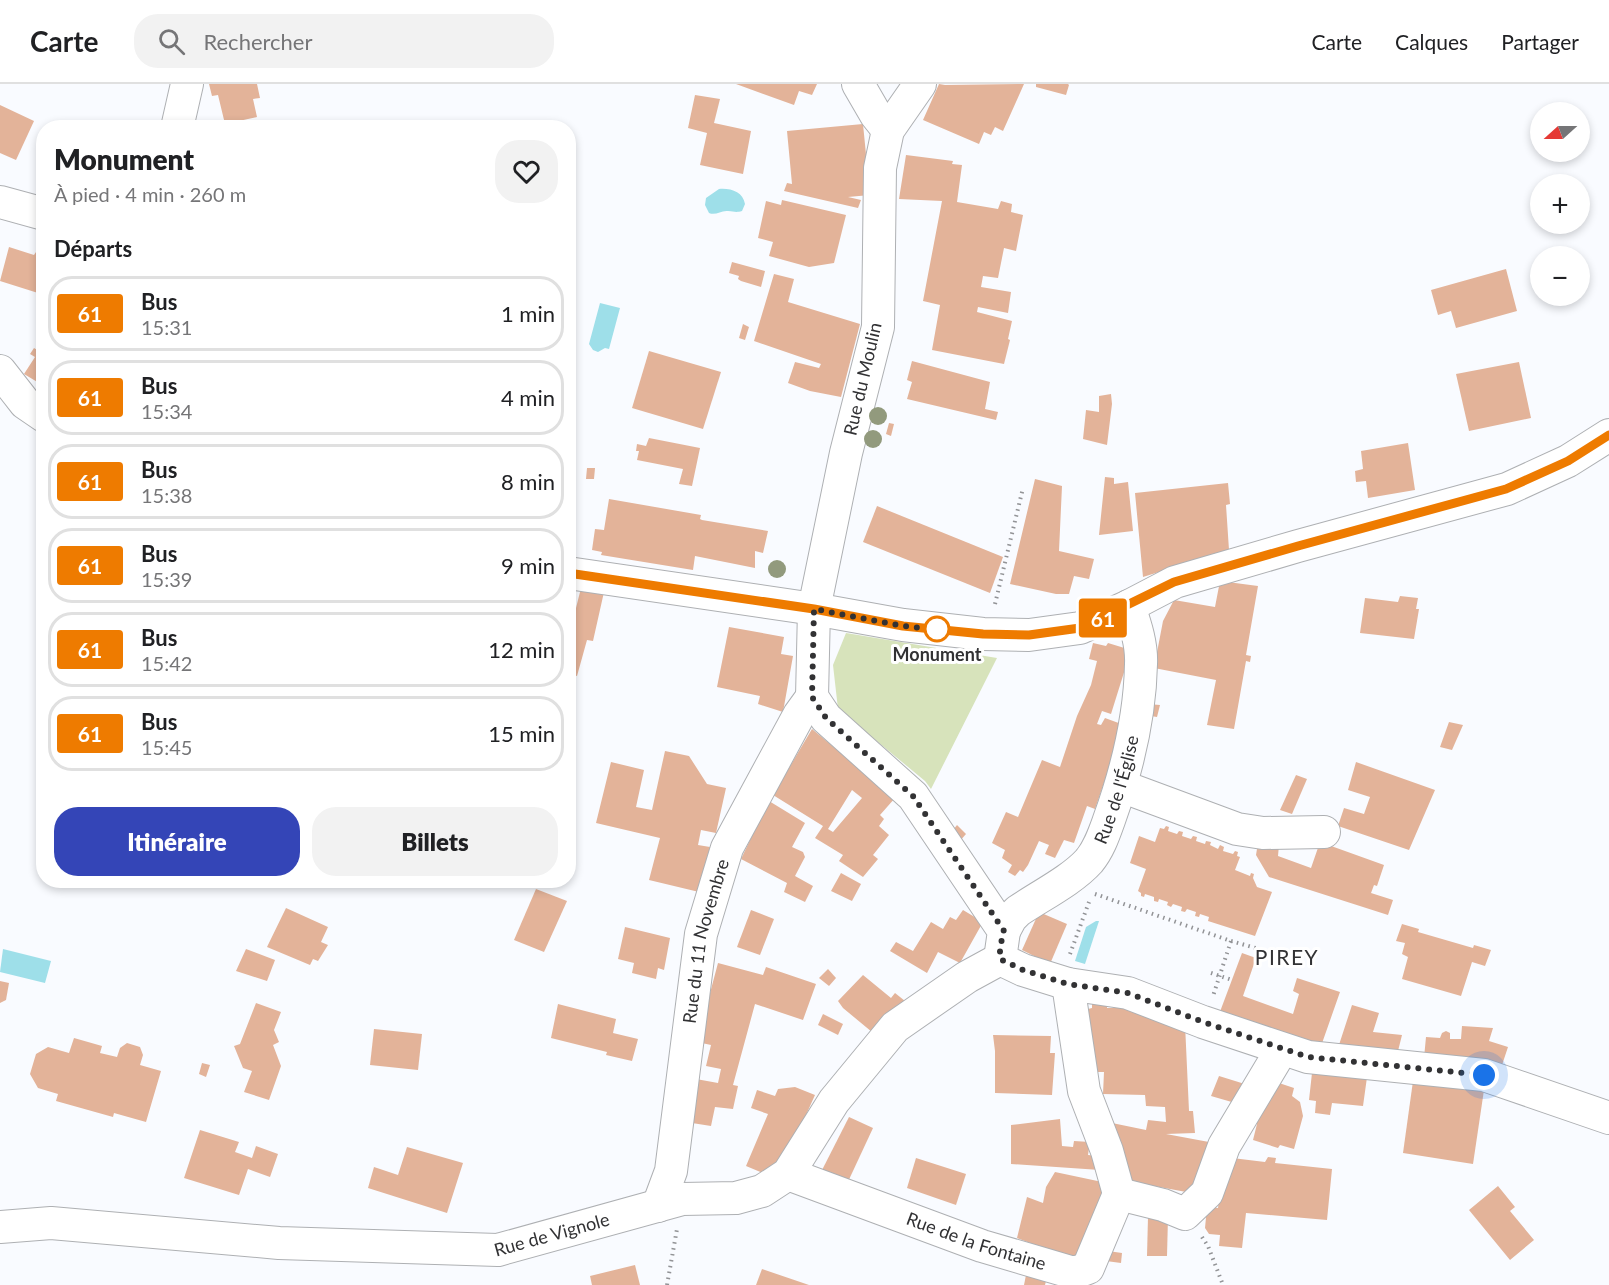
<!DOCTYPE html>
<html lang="fr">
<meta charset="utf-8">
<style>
body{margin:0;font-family:Lato,sans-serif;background:#f2f2f2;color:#202124;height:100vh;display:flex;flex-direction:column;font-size:22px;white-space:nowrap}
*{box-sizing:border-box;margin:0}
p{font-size:20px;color:#757577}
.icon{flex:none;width:33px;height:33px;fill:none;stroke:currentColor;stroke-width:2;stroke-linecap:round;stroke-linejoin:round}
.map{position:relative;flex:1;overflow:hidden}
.panel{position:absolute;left:36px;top:36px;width:540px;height:768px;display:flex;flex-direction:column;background:#fff;border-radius:24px;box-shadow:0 3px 9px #0003}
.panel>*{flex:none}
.badge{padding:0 12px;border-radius:4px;font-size:21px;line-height:39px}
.needle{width:39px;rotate:249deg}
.buttons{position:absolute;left:1530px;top:18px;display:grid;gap:12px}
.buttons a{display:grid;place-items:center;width:60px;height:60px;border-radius:50%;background:#fff;box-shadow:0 3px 9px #0003;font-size:30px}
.you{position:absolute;width:30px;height:30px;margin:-15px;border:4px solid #fff;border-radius:50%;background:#1a73e8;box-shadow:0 0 0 9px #1a73e833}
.map>.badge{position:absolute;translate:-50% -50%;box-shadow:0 0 0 3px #fff}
h2{padding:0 18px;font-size:22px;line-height:54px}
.round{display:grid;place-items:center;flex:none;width:63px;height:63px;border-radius:24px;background:#f2f2f2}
.head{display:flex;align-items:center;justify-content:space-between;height:102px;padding:0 18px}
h1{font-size:28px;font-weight:800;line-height:45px}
.button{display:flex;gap:12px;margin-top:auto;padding:12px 18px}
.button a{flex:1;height:69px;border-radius:24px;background:#3445b7;color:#fff;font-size:24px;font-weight:800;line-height:69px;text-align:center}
.button a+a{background:#f2f2f2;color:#202124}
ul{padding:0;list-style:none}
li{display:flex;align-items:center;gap:18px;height:75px;margin:0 12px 9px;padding:0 6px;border:3px solid #e0e0e0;border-radius:24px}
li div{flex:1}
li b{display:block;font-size:22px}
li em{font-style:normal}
li .badge{min-width:66px;font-weight:700;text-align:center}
header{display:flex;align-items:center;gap:36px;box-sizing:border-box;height:84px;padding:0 30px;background:#fff;border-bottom:2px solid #e0e0e0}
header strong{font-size:28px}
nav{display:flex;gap:33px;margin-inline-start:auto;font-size:21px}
.search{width:420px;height:54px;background:#f2f2f2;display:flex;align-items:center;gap:15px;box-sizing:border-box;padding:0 21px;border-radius:24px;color:#757577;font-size:22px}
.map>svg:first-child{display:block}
.green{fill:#d7e3bb}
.water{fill:#9edfe9}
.building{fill:#e3b399;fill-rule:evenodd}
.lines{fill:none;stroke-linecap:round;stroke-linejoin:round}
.minor-casing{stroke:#aeb0b3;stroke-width:34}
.path{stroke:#929396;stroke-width:4;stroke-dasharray:1.5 4.5;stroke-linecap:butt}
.minor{stroke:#fff;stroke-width:32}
.tree{fill:#929a7d}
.line-casing{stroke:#fff;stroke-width:14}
.line{stroke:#ee7b00;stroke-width:9}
.walk{stroke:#323234;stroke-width:6;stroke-dasharray:0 10.8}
.stop-dot{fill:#fff;stroke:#ee7b00;stroke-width:3}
.labels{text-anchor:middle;stroke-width:6;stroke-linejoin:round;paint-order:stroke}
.street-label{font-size:18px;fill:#323234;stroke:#fff}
.stop-label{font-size:18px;font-weight:bold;fill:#323234;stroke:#fff}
.quarter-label{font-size:21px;letter-spacing:1.5px;fill:#323234;stroke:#fff}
</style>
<header>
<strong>Carte</strong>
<div class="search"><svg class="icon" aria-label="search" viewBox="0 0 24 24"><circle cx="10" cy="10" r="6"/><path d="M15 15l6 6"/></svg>Rechercher</div>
<nav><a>Carte</a><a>Calques</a><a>Partager</a></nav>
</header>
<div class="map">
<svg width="1609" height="1201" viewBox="0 0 1609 1201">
<rect width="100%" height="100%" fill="#f9fbff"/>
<polygon class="green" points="846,549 997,574 931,705 925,697 838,625 833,581"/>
<g class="water">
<path d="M719 105C731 104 743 108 745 120L742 127C735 129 734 127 728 127 721 126 716 132 709 129L705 121 706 114Z"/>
<polygon points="600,219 620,224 609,265 605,264 598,268 593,266 589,260"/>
<polygon points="1096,837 1099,837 1085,880 1075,877 1086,843"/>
<polygon points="3,865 51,877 45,899 0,888"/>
</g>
<g class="building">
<polygon points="209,0 257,0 260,14 253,15 257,33 225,40 218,11 212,12"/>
<polygon points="736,0 817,0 812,11 799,7 794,21"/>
<polygon points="939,0 945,1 1024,0 1003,47 995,43 991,51 984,48 979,60 923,36"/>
<polygon points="1036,0 1068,0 1069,1 1066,11 1036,3"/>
<polygon points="695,11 720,15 714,39 751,47 743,90 700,81 707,49 688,44"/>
<polygon points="0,21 34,37 16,76 0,69"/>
<polygon points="85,36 114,43 114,44 83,44"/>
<polygon points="863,40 870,111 848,113 861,116 858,124 784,107 787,99 792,100 787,47"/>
<polygon points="906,71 953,77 952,80 962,81 957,118 998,125 1001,117 1012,120 1011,128 1023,131 1016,167 1004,164 998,194 983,192 981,203 1011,208 1008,229 978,223 977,228 1012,237 1008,255 1010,256 1004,280 932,266 940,221 923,217 942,117 899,115"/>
<polygon points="782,116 846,131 834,179 809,183 769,172 773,158 758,154 766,117 781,121"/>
<polygon points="9,163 34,171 36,168 44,171 44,203 40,202 38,209 0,197"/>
<polygon points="732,178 765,187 761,203 741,197 738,195 739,192 729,189"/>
<polygon points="1506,185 1517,227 1456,244 1451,227 1438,231 1431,206"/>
<polygon points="774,190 794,195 788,218 860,240 841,313 810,307 788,299 795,278 819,284 821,280 754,257"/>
<polygon points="743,240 749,243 745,256 739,254"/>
<polygon points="44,260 44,302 24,290 35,273 30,270 34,264 39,267"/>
<polygon points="649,267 721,288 703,345 632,324"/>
<polygon points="912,277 990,298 985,325 998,328 996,336 907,315 912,298 907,296"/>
<polygon points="1519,278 1531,334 1469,347 1456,290"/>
<polygon points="1111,310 1112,320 1107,361 1083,355 1086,326 1099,328 1099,312"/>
<polygon points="889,339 894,340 891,352 886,350"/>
<polygon points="649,354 700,364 692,402 679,400 683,385 637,376 639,367 636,367 637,360 646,362"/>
<polygon points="1408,359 1415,406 1368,414 1366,397 1356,398 1355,387 1363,385 1361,367"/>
<polygon points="587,384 595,384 594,395 586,395"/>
<polygon points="1105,393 1114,394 1114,400 1128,398 1133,447 1099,451"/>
<polygon points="1035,395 1062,402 1059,467 1094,475 1089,495 1074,492 1069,510 1056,510 1010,500"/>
<polygon points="1228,399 1230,420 1226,421 1229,466 1143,493 1135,409"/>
<polygon points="609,415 701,431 700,435 702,436 768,447 763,469 755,467 755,484 695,472 693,486 601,471 602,468 592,466 595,445 604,446"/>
<polygon points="877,422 1003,473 990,509 863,458"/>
<polygon points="1220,497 1258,502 1246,571 1251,572 1250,578 1246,577 1234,645 1207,641 1216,596 1154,584 1163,537 1174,516 1215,523"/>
<polygon points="581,504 604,508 593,557 587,556 577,592 568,590 568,537 570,532 574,532"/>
<polygon points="1400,512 1418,514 1416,525 1419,525 1414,555 1360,549 1365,514 1398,518"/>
<polygon points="729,543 784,553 781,570 793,572 783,628 758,620 760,612 717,603"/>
<polygon points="1093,559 1106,562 1108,559 1131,566 1111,630 1102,627 1097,640 1101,641 1105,634 1124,641 1095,725 1087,722 1074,759 1064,756 1055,774 1045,770 1049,761 1039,757 1028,781 1023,788 1020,786 1015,792 1008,788 1012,781 1002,774 1005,766 992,759 1006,728 1018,733 1042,676 1060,683 1077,632 1091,601 1097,577 1089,575"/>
<polygon points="1148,620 1160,621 1157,633 1145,631"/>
<polygon points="1449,638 1463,641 1452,666 1440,663"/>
<path d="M812 645 895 714 880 731 884 735 879 742 889 751 873 771 878 775 863 793 839 777 843 771 815 754 823 742 773 711ZM852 706 862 714 833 748 828 745Z"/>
<polygon points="665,667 689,672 707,700 726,704 716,749 701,746 698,761 710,763 699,808 649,796 660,754 596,739 611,678 644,686 636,723 652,726"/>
<polygon points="1356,678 1435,706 1409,766 1338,742 1344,724 1364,730 1370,713 1348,706"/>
<polygon points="1296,691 1307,695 1292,730 1280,726"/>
<polygon points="769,717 805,739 792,763 803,768 805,773 795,792 813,802 805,818 784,808 787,799 741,775"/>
<polygon points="957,741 966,750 959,758 950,750"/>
<polygon points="1166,742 1169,743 1168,747 1177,750 1179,747 1183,748 1182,752 1191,755 1193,752 1197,753 1196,757 1205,760 1206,757 1211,758 1210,761 1218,765 1220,761 1224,763 1223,767 1233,770 1235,767 1238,768 1237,772 1240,773 1235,786 1250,792 1251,789 1254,790 1253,794 1257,803 1272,808 1255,852 1208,837 1209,833 1200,830 1199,833 1195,832 1196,828 1187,825 1185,828 1181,827 1182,823 1173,820 1171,823 1167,821 1168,818 1159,815 1158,818 1154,817 1154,813 1145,810 1144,813 1141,812 1141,809 1138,807 1146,785 1130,779 1139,752 1155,758 1160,744 1164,745"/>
<polygon points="1320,758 1384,781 1377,802 1374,801 1371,809 1393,816 1388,831 1269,793 1256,771 1258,759 1279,761 1278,772 1311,784"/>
<polygon points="841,789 861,800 852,817 831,807"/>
<polygon points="536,805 567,817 544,868 514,856"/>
<polygon points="286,824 328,843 321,858 328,861 318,877 313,875 310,881 267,863"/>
<polygon points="751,826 774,835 760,871 737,863"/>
<polygon points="963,826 983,838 960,879 938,868 927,889 890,867 896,858 913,867 931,838 943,845 950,833 956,836"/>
<polygon points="1039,828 1067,840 1050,880 1022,866"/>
<polygon points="1402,840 1419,845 1418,848 1473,864 1474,861 1491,866 1485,882 1472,878 1461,912 1402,895 1408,873 1402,870 1405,859 1396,857"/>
<polygon points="625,843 670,854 664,886 658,884 656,895 632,889 634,879 618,875"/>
<polygon points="246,865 275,876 267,897 236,887"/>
<polygon points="1242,869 1256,874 1243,912 1293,930 1299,910 1293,907 1297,894 1340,908 1320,965 1218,933"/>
<polygon points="718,879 763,891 766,883 816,900 803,936 755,920 733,1001 738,1002 733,1025 715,1023 711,1042 692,1039 696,995 718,999 721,985 706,982 711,961 697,958"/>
<polygon points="828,885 836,894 829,902 819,894"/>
<polygon points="863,891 891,914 895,909 905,917 872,948 843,924 838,917"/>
<polygon points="0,897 9,899 6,916 0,919"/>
<polygon points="1107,917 1107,924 1151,924 1185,940 1189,1027 1193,1027 1195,1049 1166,1050 1209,1058 1197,1110 1127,1097 1112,1039 1146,1046 1148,1036 1166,1038 1165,1023 1146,1022 1145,1011 1103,1010 1104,988 1091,988 1088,925 1092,924 1092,918"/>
<polygon points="256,919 281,928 274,946 279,958 273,961 281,982 269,1016 244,1008 252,987 243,984 234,962 240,960"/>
<polygon points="558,920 616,935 613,949 638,955 632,977 606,971 607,968 551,954"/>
<polygon points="1352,921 1379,929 1373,948 1402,951 1397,971 1337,967"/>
<polygon points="823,930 843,940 838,951 818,941"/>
<polygon points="1462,942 1493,944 1489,957 1508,963 1501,984 1424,974 1426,953 1440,954 1442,949 1446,947 1450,949 1450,955 1461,955"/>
<polygon points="374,945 422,950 418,986 370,981"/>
<polygon points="993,951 1051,952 1050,969 1055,969 1052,1011 995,1009 995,967"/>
<polygon points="74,954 102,962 100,969 117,973 120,964 127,959 140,963 143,971 140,981 161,987 146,1038 114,1029 113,1033 56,1017 58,1010 38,1004 30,990 36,970 48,963 69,969"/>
<polygon points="202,979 210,981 206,993 199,990"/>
<polygon points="1313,980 1368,986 1363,1022 1332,1019 1330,1031 1315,1029 1316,1017 1309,1016"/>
<polygon points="1219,992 1248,1001 1242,1021 1211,1012"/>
<polygon points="1270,996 1294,1004 1292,1012 1300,1018 1303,1032 1294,1065 1280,1061 1278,1064 1253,1056 1257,1040 1250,1037"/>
<polygon points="1413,997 1484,1006 1473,1080 1403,1069"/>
<polygon points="795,1003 815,1011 796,1053 770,1092 746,1082 768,1030 751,1024 757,1006 775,1012 778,1005"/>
<polygon points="849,1033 873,1044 846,1102 819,1092"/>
<polygon points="1060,1035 1062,1062 1073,1063 1074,1057 1090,1058 1088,1071 1099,1072 1100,1086 1011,1080 1011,1041"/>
<polygon points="200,1046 239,1058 235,1068 252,1074 256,1062 278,1070 270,1093 248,1085 239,1111 184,1094"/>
<polygon points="407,1063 463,1079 447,1129 368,1104 374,1083 398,1091"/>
<polygon points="1224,1073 1265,1078 1268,1073 1276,1074 1275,1079 1332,1085 1327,1136 1246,1129 1242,1164 1219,1162 1220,1151 1209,1150 1205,1144 1207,1123 1218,1124"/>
<polygon points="916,1074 966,1090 956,1121 907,1104"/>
<polygon points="1055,1088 1107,1099 1079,1175 1037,1161 1034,1166 1029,1164 1030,1159 1017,1154 1027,1113 1043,1119 1046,1103"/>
<polygon points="1498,1102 1515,1123 1510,1127 1534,1156 1510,1176 1469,1126"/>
<polygon points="1148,1133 1168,1133 1167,1172 1147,1172"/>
<polygon points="1108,1167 1122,1169 1121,1179 1106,1177"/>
<polygon points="635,1181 640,1201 592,1201 590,1192"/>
<polygon points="762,1185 809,1201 756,1201"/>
<polygon points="1026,1191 1046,1197 1045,1201 1024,1201"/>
</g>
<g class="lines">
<g class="minor-casing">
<g id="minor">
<polyline points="858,0 876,31 888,46"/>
<polyline points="920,0 888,46 880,84 878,243 846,369 814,525 812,613 826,634 913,712 1004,847 1000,875 1023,886 1068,900 1128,909 1203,938 1308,973 1484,991 1609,1034"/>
<polyline points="177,44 187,0"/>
<polyline points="0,118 44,130"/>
<polyline points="0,287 25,319 44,332"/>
<polyline points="568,489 814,525 903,541 983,550 1029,551 1080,544 1129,522 1175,498 1298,462 1507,405 1568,377 1609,351"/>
<polyline points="1121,702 1237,745 1263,749 1324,748"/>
<path id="s1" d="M1004 847 1011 834 1018 827C1040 812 1072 796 1089 777 1099 765 1104 750 1109 736 1127 686 1140 633 1141 580 1142 560 1135 540 1129 522"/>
<polyline points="1068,900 1084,1007 1107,1067 1119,1110"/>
<path id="s2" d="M788 1090 982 1162 1074 1189 1088 1184 1119 1110"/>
<polyline points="1119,1110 1163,1121 1185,1130 1207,1109 1224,1062 1282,965"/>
<path id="s3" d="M658 1122 671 1087 701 850 727 764 799 631 812 613"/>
<path id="s4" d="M0 1143 51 1139 279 1159 498 1166 682 1115 736 1114 762 1107 788 1090 834 1017 895 943 967 893 1000 875"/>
</g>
</g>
<g class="path">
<polyline points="995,520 1023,404"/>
<polyline points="1095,810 1231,857 1213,912"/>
<polyline points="1231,857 1259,865"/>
<polyline points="1070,870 1089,818"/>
<polyline points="1211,889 1232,896"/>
<polyline points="1202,1153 1208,1162 1223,1201"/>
<polyline points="667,1201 677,1145"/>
</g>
<use href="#minor" class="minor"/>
</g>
<g class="tree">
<circle cx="878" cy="332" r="9"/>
<circle cx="873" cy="355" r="9"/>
<circle cx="777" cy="485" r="9"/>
</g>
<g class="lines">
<g class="line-casing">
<polyline id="line" points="568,489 814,525 903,542 983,550 1029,551 1080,544 1174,498 1298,462 1506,405 1568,377 1609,351"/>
</g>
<use href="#line" class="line"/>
<polyline class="walk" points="937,545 943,546 903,542 814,525 812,613 826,634 913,712 1004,847 1000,863 1000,875 1023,886 1068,900 1128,909 1203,938 1308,973 1484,991"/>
</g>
<circle class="stop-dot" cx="937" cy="545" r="12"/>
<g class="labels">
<g class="street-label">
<text transform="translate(863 295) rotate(-77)" y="6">Rue du Moulin</text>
<text dy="6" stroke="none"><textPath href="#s1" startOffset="189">Rue de l'Église</textPath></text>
<text dy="6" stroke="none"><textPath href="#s3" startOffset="270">Rue du 11 Novembre</textPath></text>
<text dy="6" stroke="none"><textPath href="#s4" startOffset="555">Rue de Vignole</textPath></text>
<text dy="6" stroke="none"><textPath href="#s2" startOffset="200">Rue de la Fontaine</textPath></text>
</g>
<g class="stop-label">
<text x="937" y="577">Monument</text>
</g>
<g class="quarter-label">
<text x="1287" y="881">PIREY</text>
</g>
</g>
</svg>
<div class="buttons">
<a><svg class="needle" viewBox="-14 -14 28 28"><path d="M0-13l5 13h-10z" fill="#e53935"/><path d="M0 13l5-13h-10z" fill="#757577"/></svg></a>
<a>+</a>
<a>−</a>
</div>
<div class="you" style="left:1484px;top:991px"></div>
<b class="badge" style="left:1103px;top:534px;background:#ee7b00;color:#fff">61</b>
<section class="panel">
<div class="head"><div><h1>Monument</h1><p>À pied · 4 min · 260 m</p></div><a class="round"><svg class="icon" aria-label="heart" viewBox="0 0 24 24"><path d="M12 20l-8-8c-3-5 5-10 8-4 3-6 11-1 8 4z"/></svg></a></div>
<h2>Départs</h2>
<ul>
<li><span class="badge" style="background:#ee7b00;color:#fff">61</span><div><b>Bus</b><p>15:31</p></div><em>1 min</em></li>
<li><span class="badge" style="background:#ee7b00;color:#fff">61</span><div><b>Bus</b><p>15:34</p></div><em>4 min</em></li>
<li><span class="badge" style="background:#ee7b00;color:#fff">61</span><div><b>Bus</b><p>15:38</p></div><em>8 min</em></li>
<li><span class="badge" style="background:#ee7b00;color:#fff">61</span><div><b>Bus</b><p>15:39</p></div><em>9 min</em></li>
<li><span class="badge" style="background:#ee7b00;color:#fff">61</span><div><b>Bus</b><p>15:42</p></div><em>12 min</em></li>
<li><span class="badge" style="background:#ee7b00;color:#fff">61</span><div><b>Bus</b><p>15:45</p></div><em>15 min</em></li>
</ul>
<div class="button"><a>Itinéraire</a><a>Billets</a></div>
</section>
</div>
